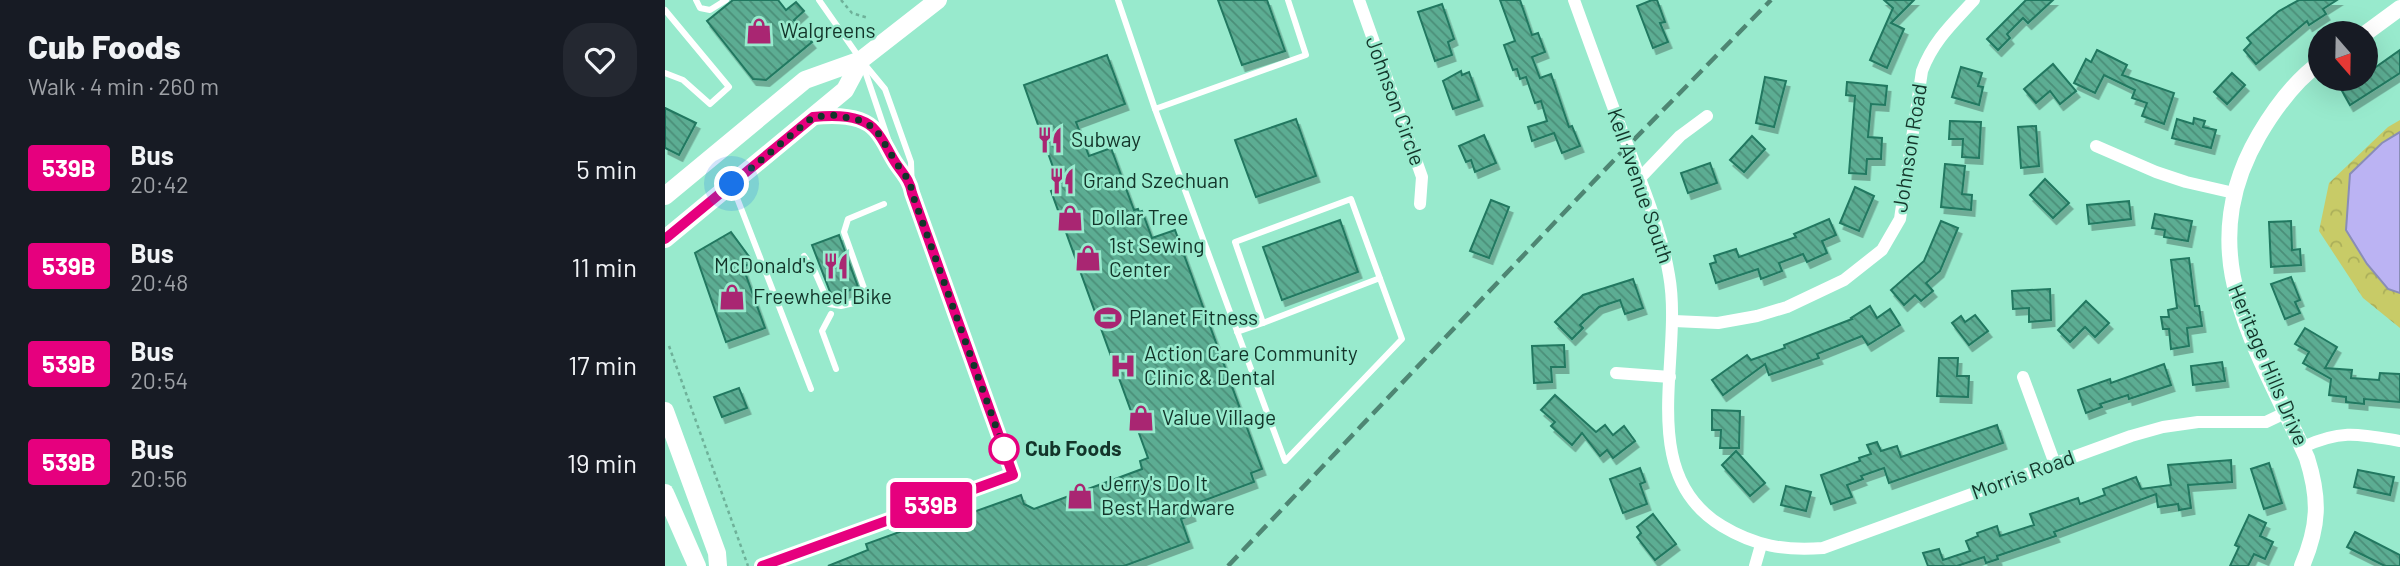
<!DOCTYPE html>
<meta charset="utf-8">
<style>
body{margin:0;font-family:Barlow,sans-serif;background:#242831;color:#f1f3f6;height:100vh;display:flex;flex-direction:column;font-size:26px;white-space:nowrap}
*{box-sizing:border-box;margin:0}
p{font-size:23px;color:#9ea1a6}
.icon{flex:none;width:38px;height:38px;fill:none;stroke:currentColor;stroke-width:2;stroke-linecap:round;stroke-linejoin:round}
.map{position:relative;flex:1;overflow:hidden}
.side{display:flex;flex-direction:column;background:#171b24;width:665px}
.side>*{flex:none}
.badge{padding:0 14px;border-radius:5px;font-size:24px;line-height:46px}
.needle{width:46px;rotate:160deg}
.buttons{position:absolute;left:1643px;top:21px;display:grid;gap:14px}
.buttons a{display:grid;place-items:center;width:70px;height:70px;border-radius:50%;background:#171b24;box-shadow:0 7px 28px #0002;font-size:35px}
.you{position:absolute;width:35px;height:35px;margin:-18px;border:5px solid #fff;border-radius:50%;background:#1a73e8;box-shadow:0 0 0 10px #1a73e833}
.map>.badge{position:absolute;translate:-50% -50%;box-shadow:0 0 0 4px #fff}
.round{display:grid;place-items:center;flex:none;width:74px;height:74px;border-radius:28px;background:#242831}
.summary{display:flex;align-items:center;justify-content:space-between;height:119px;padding:0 28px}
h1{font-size:33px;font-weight:800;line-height:52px}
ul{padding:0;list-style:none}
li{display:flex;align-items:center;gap:21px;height:98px;padding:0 28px}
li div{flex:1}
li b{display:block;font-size:26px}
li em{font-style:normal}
li .badge{min-width:77px;font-weight:700;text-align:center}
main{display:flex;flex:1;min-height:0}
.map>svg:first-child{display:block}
.forest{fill:url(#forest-crowns)}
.water{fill:#bbb3f3;stroke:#898db7;stroke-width:2}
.building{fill:url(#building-back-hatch);stroke:#217860;stroke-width:2;filter:url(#shadow)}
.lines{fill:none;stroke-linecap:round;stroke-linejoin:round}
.path{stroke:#6eb199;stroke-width:2.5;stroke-dasharray:3.5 3.5;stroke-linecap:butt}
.service{stroke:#fff;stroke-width:6}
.minor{stroke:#fff;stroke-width:12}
.tertiary{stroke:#fff;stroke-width:16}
.secondary{stroke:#fff;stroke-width:18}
.rail{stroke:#4e8673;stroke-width:4.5;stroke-dasharray:14 7;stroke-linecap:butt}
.line-casing{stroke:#fff;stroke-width:16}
.line{stroke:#e6007e;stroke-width:10}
.walk{stroke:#13352a;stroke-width:7;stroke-dasharray:0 12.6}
.stop-dot{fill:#fff;stroke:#e6007e;stroke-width:3.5}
.labels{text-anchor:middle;stroke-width:5;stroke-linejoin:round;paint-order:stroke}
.poi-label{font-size:21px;fill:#13352a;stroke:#98eacd;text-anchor:start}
.street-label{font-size:21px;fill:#13352a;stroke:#98eacd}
.stop-label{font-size:21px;font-weight:bold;fill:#13352a;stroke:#98eacd;text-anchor:start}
</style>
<main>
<section class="side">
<div class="summary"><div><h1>Cub Foods</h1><p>Walk · 4 min · 260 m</p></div><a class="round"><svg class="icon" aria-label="heart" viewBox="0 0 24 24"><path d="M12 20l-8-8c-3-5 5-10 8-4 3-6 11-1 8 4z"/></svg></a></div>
<ul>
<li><span class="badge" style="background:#e6007e;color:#fff">539B</span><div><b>Bus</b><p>20:42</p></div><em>5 min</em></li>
<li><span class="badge" style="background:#e6007e;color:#fff">539B</span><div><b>Bus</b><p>20:48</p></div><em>11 min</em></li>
<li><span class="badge" style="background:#e6007e;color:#fff">539B</span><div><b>Bus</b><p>20:54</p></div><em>17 min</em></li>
<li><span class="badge" style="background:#e6007e;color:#fff">539B</span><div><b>Bus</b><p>20:56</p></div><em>19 min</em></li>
</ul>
</section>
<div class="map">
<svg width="1735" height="566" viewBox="0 0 1735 566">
<defs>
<pattern id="forest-crowns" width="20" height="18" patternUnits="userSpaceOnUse" patternTransform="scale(1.75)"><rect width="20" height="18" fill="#c8cb67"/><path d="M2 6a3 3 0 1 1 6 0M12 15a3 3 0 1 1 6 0" fill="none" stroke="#abaf5a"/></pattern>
<pattern id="building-back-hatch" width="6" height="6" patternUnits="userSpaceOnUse" patternTransform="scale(1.75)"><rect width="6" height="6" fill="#5cad93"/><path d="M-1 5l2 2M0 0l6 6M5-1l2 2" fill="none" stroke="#4b8e78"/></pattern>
<filter id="shadow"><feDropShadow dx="3.5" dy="6" stdDeviation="0" flood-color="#0004"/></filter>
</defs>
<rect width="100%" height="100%" fill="#98eacd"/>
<polygon class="forest" points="1735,120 1735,328 1698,298 1654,231 1664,183 1723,127"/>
<polygon class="water" points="1735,132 1735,293 1723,289 1702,264 1681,230 1685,174 1717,143"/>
<g class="building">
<polygon points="68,0 113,0 121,10 131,2 139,11 129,20 147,42 101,80 88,79 42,21"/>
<polygon points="553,0 602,0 620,51 577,65"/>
<polygon points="835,0 855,0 867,35 873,33 880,52 867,57 875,78 886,74 904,127 907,126 915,146 897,153 889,133 867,141 863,127 882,121 876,101 870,103 861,77 855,79 852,69 848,70 839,45 850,41"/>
<polygon points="987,0 992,0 1000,22 995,23 1003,42 988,48 972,6"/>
<polygon points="1219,0 1249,0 1226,23 1239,29 1222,68 1205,60 1228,8"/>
<polygon points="1361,0 1388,0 1363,23 1358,18 1342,34 1345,38 1333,50 1322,39"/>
<polygon points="1634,0 1672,0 1658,9 1661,14 1644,25 1642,21 1591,64 1579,50 1586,43 1582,38 1614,11"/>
<polygon points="777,4 789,39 783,42 787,55 770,61 753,12"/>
<polygon points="1432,50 1462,65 1457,75 1509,93 1499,124 1477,116 1482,103 1467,98 1470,90 1439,75 1430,93 1409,83 1421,59 1426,62"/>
<polygon points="1735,50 1735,73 1685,105 1676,89 1693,79 1701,79 1701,74"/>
<polygon points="442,55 460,104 411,122 424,156 446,148 469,210 473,209 474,212 477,211 487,238 510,230 597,469 586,473 589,482 524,506 527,515 516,519 524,542 459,566 163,566 203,550 201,544 273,518 275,524 356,495 359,504 369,509 477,469 475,461 483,458 386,191 395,187 359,85"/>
<polygon points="1388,64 1411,91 1395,104 1385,91 1371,103 1359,89"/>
<polygon points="1296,67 1317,73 1313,86 1318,87 1314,105 1287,97"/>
<polygon points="796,71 797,75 804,72 814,100 788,109 778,81"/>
<polygon points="1567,73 1580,85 1562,104 1549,92"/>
<polygon points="1100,77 1121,81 1109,127 1091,123"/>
<polygon points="1182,82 1222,86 1220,105 1206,104 1203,137 1217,138 1216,159 1202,159 1201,174 1184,173 1190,96 1181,95"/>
<polygon points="0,108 31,123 14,155 0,148"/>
<polygon points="1529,118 1540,121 1538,127 1551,130 1546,148 1507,138 1512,119 1528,124"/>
<polygon points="631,119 651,176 591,197 570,140"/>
<polygon points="1285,121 1316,122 1314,158 1297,157 1298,139 1284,139"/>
<polygon points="1371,126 1374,166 1356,168 1353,127"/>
<polygon points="819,135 831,163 810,172 806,160 801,162 794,146"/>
<polygon points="1087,136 1100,149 1079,172 1065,160"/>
<polygon points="1045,163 1052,183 1023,193 1016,173"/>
<polygon points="1280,164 1300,166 1297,194 1307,195 1306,210 1276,207"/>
<polygon points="1380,179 1404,203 1388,218 1365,195"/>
<polygon points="1190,187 1209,196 1194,231 1175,223"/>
<polygon points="826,200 844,207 824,258 805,251"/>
<polygon points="1464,201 1466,219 1424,224 1422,205"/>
<polygon points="1490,214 1527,221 1523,241 1499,237 1500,230 1487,228"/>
<polygon points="1164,219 1171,235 1157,241 1162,253 1142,262 1138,254 1114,263 1117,271 1096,279 1093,269 1051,283 1045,264 1051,262 1049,256 1071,249 1074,257 1131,237 1129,234"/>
<polygon points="675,220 693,272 617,300 598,247"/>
<polygon points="1276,221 1293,228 1275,271 1261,283 1268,291 1256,301 1250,295 1239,305 1226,290 1259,261"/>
<polygon points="1626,221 1627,250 1635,249 1636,265 1606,267 1604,222"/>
<polygon points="66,232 88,262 78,267 100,328 61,342 30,253"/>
<polygon points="174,235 193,287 167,297 147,245"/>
<polygon points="1524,258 1530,306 1534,306 1537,326 1522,328 1524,346 1506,349 1504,329 1498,329 1496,317 1504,317 1503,310 1512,308 1506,260"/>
<polygon points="1626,277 1635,300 1630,302 1635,313 1620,319 1606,284"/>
<polygon points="968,279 978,308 960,314 955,300 934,307 915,325 918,328 907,339 890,322 918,295"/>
<polygon points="1385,289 1386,320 1364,322 1364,308 1348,309 1347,291"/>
<polygon points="1421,301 1444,323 1430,337 1420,327 1405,342 1393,330"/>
<polygon points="1205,306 1212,318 1225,309 1235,325 1203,345 1197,336 1152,354 1154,358 1104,375 1100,364 1058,395 1047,380 1082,355 1086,360 1120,348 1119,345 1187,319 1186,318"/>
<polygon points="1310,315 1323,331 1304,345 1287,323 1296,316 1300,322"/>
<polygon points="1640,328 1672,347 1660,368 1687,370 1686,378 1714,380 1715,373 1735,374 1735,402 1699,399 1699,404 1681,402 1681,397 1664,395 1666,379 1638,363 1644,352 1630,344"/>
<polygon points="899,345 900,367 886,367 887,382 869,383 867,346"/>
<polygon points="1274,358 1293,358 1292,376 1304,376 1303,397 1272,396"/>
<polygon points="1557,362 1560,381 1528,385 1526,366"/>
<polygon points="1499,364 1506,385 1464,399 1463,395 1435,404 1437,407 1421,413 1413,390 1445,379 1446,383"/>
<polygon points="74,388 82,408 57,417 49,397"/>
<polygon points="890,395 931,432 940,425 948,435 959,426 970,441 948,458 942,450 935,456 917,433 907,445 886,426 890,422 876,410"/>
<polygon points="1047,410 1075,411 1074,448 1055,448 1056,430 1047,430"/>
<polygon points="1332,425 1338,443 1224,483 1219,468 1196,476 1198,479 1182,485 1187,497 1166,504 1156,475 1195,461 1194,458 1206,454 1202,445 1212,442 1216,451 1232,446 1236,457"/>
<polygon points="1071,451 1100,483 1085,496 1057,465"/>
<polygon points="1566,460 1567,482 1523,485 1526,508 1514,510 1513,504 1493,507 1491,494 1389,532 1391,536 1332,556 1333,559 1321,563 1319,557 1292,566 1263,566 1258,553 1274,549 1278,560 1305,551 1301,541 1313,536 1312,533 1332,526 1335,536 1369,525 1365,514 1413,498 1415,504 1440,495 1438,489 1471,477 1476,489 1506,485 1503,465"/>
<polygon points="1604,463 1617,503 1599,509 1586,469"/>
<polygon points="975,468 980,482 975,484 982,504 958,513 945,479"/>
<polygon points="1693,470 1729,477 1725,495 1689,487"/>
<polygon points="1121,486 1146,492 1141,511 1116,505"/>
<polygon points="988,514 1011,544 990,560 972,537 976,533 972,527"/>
<polygon points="1584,515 1601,523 1595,536 1608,542 1600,559 1589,554 1583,566 1565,566 1574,547 1570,545"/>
<polygon points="1690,532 1735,555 1735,566 1720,566 1682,547"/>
</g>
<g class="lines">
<g class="path">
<polyline points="176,0 187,13 203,18"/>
<polyline points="4,346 83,566"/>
</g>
<g class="service">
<polyline points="31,0 35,8 45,10 61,0"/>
<polyline points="453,0 490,109 641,55 623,0"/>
<polyline points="0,10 64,87 45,104 18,80 0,73"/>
<polyline points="198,65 227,151"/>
<polyline points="490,109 620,461 737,339 686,199 570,242 598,323 715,278"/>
<polyline points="156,116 168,115 194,120 210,128 245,182"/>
<polyline points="67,185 146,389"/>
<polyline points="139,256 150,272 164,304 176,306 193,302 198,294 199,288 179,232 183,219 219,204"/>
<polyline points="166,314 157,331 171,369"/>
<polyline points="572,332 598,323"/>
<polyline points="97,566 348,475 247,193 246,162 220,89 196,60 154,0"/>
</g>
<g class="minor">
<polyline points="694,0 757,177 755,204"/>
<path d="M909 0C927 50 945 100 964 149 979 190 997 232 1004 275 1019 357 969 473 1057 526 1090 546 1120 551 1158 548L1466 436 1498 427 1533 422H1601L1622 412"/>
<polyline points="1431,146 1491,172 1521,182 1569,193"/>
<polyline points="975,178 1015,136 1042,116"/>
<path d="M1009 321 1053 323 1092 316 1122 307 1179 280 1217 250 1235 219 1257 71C1268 41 1288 23 1309 0"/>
<polyline points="951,373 1005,377"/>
<polyline points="1358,377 1390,464"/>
<path d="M1638 447C1677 429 1694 434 1735 441"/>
<polyline points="1090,566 1096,545"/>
</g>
<g class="tertiary">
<polyline points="1701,33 1735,8"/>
<path d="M1637 566C1654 526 1655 499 1642 458 1593 348 1524 255 1594 135 1610 108 1629 81 1656 62"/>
</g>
<g class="secondary">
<polyline points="0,196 140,80 196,60 273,0"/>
<polyline points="0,239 180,90 196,60"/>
<polyline points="0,411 52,553 53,566"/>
<polyline points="0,493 32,566"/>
</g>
<polyline class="rail" points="563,566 951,158 1106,0"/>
</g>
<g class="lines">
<g class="line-casing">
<path id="line" d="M0 239 148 117C167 115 198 114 211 131 220 141 224 154 232 165 239 175 245 181 247 193L348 475 97 566"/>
</g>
<use href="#line" class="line"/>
<polyline class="walk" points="67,184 148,117 168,115 194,120 210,128 232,164 245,182 247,193 339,449"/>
</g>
<defs>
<g id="shop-bare" transform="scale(2.1)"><path d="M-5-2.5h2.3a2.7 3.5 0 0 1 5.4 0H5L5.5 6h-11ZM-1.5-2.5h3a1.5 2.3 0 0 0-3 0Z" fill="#a92672" stroke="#98eacd" stroke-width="2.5" paint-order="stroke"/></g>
<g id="restaurant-bare" transform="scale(2.1)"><path d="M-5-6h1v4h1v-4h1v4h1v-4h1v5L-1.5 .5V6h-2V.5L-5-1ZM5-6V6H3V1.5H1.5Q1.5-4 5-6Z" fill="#a92672" stroke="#98eacd" stroke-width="2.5" paint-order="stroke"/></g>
<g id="stadium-bare" transform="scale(2.1)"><path d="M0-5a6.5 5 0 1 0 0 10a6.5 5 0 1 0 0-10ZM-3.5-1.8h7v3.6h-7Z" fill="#a92672" stroke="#98eacd" stroke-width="2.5" paint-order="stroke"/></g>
<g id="hospital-bare" transform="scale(2.1)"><path d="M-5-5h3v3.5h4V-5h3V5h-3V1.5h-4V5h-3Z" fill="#a92672" stroke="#98eacd" stroke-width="2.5" paint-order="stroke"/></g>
</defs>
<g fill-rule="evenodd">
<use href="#shop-bare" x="94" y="31"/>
<use href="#restaurant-bare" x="385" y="140"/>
<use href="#restaurant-bare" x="397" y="181"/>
<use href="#shop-bare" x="405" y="218"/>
<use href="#shop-bare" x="423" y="258"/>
<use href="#restaurant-bare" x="171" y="266"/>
<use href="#shop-bare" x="67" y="297"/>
<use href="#stadium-bare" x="443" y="318"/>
<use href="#hospital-bare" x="458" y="366"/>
<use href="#shop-bare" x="476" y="418"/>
<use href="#shop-bare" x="415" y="496"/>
</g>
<circle class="stop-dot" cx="339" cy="449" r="14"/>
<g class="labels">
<g class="poi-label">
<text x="115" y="38">Walgreens</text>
<text x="406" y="147">Subway</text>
<text x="418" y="188">Grand Szechuan</text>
<text x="426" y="225">Dollar Tree</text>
<text x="444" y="253">1st Sewing<tspan x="444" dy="24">Center</tspan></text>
<text x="150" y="273" text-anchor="end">McDonald's</text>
<text x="88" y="304">Freewheel Bike</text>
<text x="464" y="325">Planet Fitness</text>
<text x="479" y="361">Action Care Community<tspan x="479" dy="24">Clinic &amp; Dental</tspan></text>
<text x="497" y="425">Value Village</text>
<text x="436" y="491">Jerry's Do It<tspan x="436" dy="24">Best Hardware</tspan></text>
</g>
<g class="street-label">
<text transform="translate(730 101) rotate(70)" y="7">Johnson Circle</text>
<text transform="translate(1245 148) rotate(-81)" y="7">Johnson Road</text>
<text transform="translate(975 186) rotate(71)" y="7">Kell Avenue South</text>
<text transform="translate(1603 365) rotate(67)" y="7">Heritage Hills Drive</text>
<text transform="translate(1358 475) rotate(-20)" y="7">Morris Road</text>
</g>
<g class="stop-label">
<text x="360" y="456">Cub Foods</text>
</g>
</g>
</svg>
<div class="buttons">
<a><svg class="needle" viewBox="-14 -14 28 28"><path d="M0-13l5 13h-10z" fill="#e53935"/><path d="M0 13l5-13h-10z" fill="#9ea1a6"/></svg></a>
</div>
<div class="you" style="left:67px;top:184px"></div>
<b class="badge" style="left:266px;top:505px;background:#e6007e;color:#fff">539B</b>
</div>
</main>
